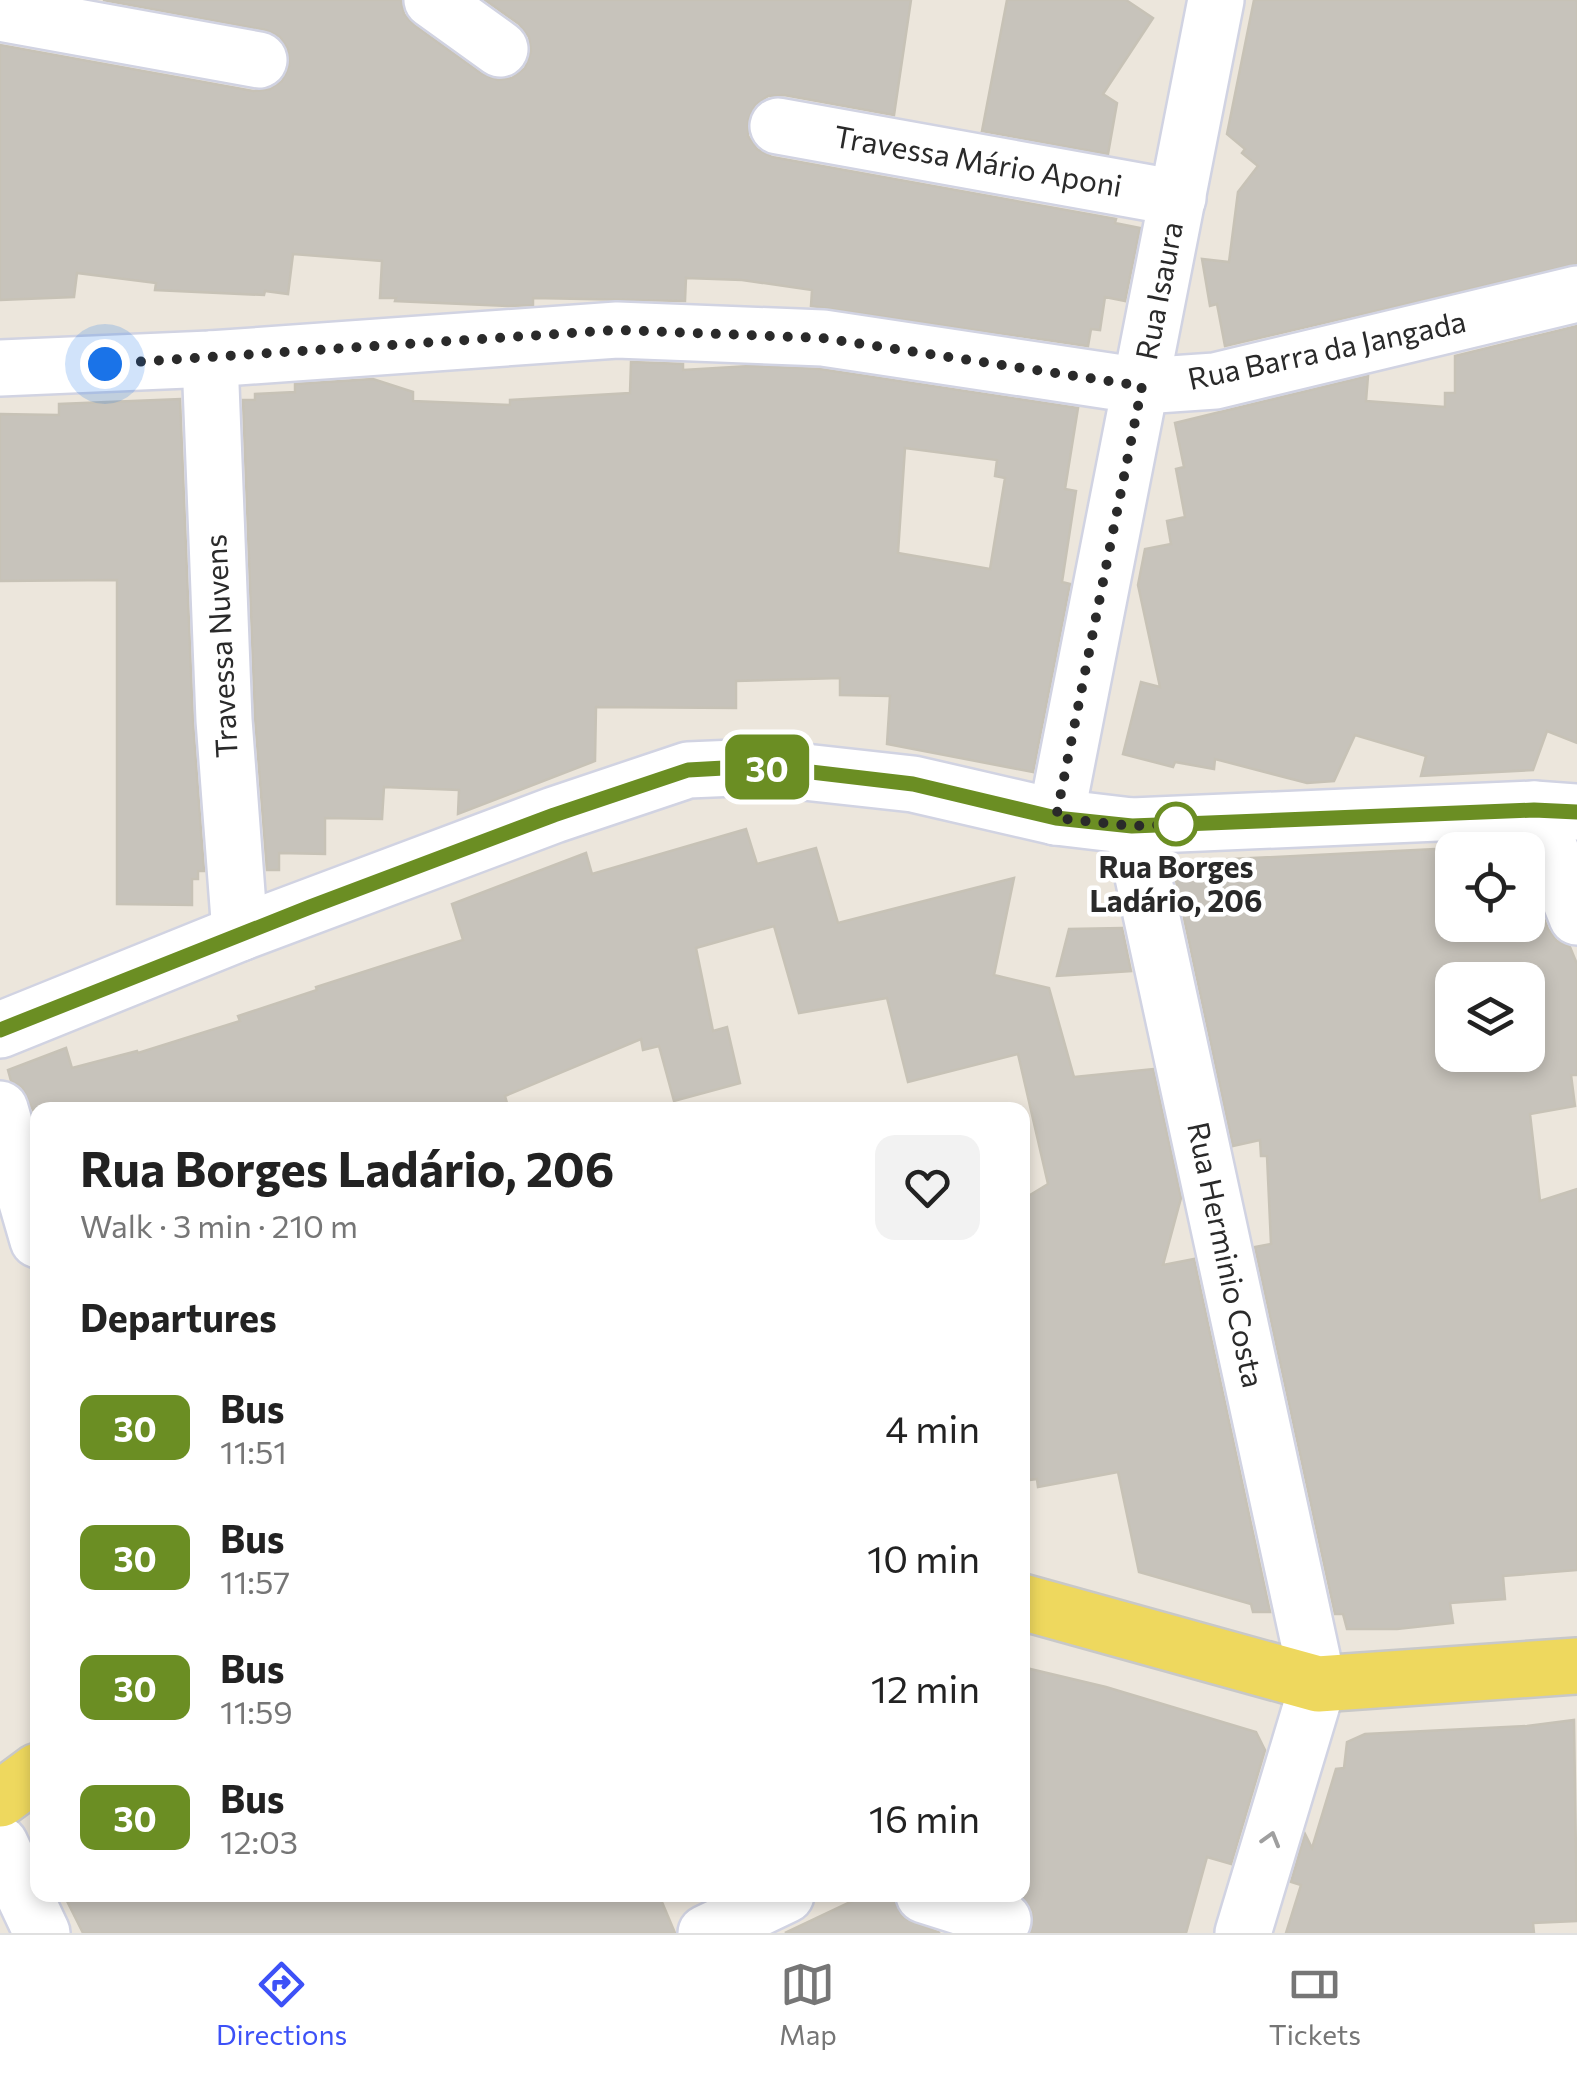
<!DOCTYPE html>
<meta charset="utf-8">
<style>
body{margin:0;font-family:Commissioner,sans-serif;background:#f2f2f2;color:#222;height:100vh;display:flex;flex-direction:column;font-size:38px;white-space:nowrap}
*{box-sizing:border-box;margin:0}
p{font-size:32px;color:#767676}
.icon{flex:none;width:55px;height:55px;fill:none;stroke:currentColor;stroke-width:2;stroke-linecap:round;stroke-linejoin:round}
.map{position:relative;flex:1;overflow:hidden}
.drawer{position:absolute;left:30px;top:1102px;width:1000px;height:800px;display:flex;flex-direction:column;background:#fff;border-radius:20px;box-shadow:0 5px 15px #0003}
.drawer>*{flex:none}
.badge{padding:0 20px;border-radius:15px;font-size:35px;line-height:65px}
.controls{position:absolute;left:1435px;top:832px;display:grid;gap:20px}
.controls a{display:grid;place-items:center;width:110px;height:110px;border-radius:20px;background:#fff;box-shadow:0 5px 15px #0003;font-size:50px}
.you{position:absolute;width:50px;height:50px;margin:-25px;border:8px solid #fff;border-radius:50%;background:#1a73e8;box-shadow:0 0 0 15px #1a73e833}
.map>.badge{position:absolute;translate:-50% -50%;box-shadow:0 0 0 5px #fff}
h2{padding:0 50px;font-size:38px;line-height:90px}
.round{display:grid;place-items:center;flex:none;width:105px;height:105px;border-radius:20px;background:#f2f2f2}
.headline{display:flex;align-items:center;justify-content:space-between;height:170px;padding:0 50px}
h1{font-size:48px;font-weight:700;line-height:75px}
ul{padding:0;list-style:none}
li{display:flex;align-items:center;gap:30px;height:130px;padding:0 50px}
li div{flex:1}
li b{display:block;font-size:38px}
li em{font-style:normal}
li .badge{min-width:110px;font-weight:700;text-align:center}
.menu{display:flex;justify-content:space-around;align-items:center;height:140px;border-top:2px solid #e0e0e0;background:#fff;font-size:28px;color:#767676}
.menu a{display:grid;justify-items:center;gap:5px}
.menu .selected{color:#3d51f7}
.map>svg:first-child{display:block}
.building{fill:#c7c3bb;stroke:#c7c2b6;stroke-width:2.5;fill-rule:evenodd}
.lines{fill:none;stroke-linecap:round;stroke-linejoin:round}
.minor-casing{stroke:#d1d3e2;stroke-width:60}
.major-casing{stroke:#c8c8c8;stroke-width:60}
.minor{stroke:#fff;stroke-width:55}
.major{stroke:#eed85e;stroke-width:55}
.oneway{stroke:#9f9f9f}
.line-casing{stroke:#fff;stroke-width:22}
.line{stroke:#6b8e23;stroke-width:15}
.walk{stroke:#2a2a2a;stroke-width:10;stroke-dasharray:0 18}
.stop-dot{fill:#fff;stroke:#6b8e23;stroke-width:5}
.labels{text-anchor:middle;stroke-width:9;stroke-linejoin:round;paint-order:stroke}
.street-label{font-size:30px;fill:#2a2a2a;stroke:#fff}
.stop-label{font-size:30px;font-weight:bold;fill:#2a2a2a;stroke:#fff}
</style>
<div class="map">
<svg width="1577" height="1933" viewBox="0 0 1577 1933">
<rect width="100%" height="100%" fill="#ece6dc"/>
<g class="building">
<polygon points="103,0 401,0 404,14 414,25 482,74 498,80 512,78 525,68 531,51 529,37 519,24 485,0 911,0 894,115 784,95 768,96 755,105 748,120 748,136 757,149 772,157 1116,219 1115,223 1140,228 1125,301 1105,297 1100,330 1091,329 1088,346 811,306 812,290 742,280 686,278 685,301 533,298 533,305 508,306 395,301 396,298 380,298 382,261 293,254 288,294 265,291 264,295 155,290 156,283 77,273 74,297 0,300 0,45 253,91 270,89 282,81 289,66 288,49 280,37 266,30"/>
<polygon points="1007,0 1126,0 1153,18 1103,94 1117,103 1108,154 982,131"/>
<polygon points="1254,0 1577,0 1577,264 1225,346 1217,304 1210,306 1202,259 1229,262 1238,192 1258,166 1242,153 1245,149 1227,134"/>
<polygon points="1577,326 1577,743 1547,731 1533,770 1421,776 1426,756 1355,735 1334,781 1307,783 1215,759 1214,769 1175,762 1173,767 1123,754 1141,682 1160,687 1138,585 1145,549 1171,544 1167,521 1185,517 1176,469 1184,467 1175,423 1368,376 1366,401 1445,407 1445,393 1455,393 1455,356"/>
<path d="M631 362 683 364V370L750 366 820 369 1078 408 1065 489 1076 491 1062 582 1070 584 1033 772 887 744 890 696 840 695V678L736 681V708L596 707 595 761 458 814 459 790 384 787 382 819 325 818V854L279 853V870H267L255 718 243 400H255V394L295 392V384L373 379 413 392V401L510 405V400L630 393ZM905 448 997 460 995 476 1005 478 990 569 898 553Z"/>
<polygon points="180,399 193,722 204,871 198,871 198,879 192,879 192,905 117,904 117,580 0,581 0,414 59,415 59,404"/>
<polygon points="746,829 757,864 816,848 838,923 1014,878 994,975 1049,988 1074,1077 1153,1069 1181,1198 1163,1265 1194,1259 1270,1612 1253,1612 1251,1604 1139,1572 1118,1472 1038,1487 1037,1479 1022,1481 1022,1200 1048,1184 1018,1054 908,1082 887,998 799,1013 774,926 696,948 713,1031 727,1027 740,1083 674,1101 659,1046 643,1050 641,1039 505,1096 509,1110 33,1110 22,1087 11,1081 8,1070 66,1048 72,1068 137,1051 138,1053 240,1021 238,1016 317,990 316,987 463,940 452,904 586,853 592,874"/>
<path d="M1515 845 1517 850H1452V925H1528V878L1532 899H1536L1548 929 1557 941 1570 947 1577 964V1075H1571L1575 1106 1530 1114 1540 1201 1577 1189V1570L1503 1576 1505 1599 1450 1603 1453 1623 1397 1629H1347L1343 1614H1335L1255 1247 1271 1244 1267 1156H1261L1260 1140 1233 1146 1172 862ZM1452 980H1528V1055H1452Z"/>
<polygon points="1122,928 1131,971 1057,976 1069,929"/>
<polygon points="1022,1667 1106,1687 1256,1732 1265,1750 1231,1864 1207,1857 1186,1933 1031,1933 1033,1912 1020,1895"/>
<polygon points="1574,1720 1577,1921 1533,1923 1534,1933 1286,1933 1301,1885 1291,1882 1305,1834 1312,1848 1336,1769 1344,1768 1347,1742 1365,1734 1527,1726"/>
<polygon points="64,1895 659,1895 675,1933 83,1933"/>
<polygon points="865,1895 894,1895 902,1917 940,1933 785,1933"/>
</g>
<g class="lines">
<g class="minor-casing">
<g id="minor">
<polyline points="432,0 500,49"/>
<polyline points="0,13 259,60"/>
<polyline points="778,126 1178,198"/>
<polyline points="210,359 224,720 240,933"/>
<polyline points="0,368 210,359 617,330 823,338 1142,386 1215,381 1577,294"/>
<polyline points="1534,809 1577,917"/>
<polyline points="1056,817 1216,0"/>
<polyline points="1132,826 1318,1684 1243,1933"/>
<polyline points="0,1030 240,933 554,815 688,770 760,767 913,784 1056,817 1132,826 1534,809 1577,812"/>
<polyline points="0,1109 38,1240"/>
<polyline points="0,1844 42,1933"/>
<polyline points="924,1895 1003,1920"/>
<polyline points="706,1933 786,1895"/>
</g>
</g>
<g class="major-casing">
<g id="major">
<polyline points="1022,1602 1318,1684 1577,1666"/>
<polyline points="0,1799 38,1771"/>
</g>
</g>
<use href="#minor" class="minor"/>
<use href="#major" class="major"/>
</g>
<defs><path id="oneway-chevron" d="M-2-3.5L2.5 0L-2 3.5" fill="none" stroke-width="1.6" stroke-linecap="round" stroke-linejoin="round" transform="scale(2.5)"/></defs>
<use class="oneway" href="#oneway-chevron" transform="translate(1271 1839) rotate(-74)"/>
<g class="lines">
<g class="line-casing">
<polyline id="line" points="0,1030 310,907 554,815 688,770 760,766 913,784 1056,818 1132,826 1534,810 1577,812"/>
</g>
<use href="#line" class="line"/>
<polyline class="walk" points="105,364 617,330 822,338 1142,386 1056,818 1132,826 1183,824 1176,824"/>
</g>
<circle class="stop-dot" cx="1176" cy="824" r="20"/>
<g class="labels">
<g class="street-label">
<text transform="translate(978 162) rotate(10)" y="10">Travessa Mário Aponi</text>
<text transform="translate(1160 291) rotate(-79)" y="10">Rua Isaura</text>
<text transform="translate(1327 351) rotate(-12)" y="10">Rua Barra da Jangada</text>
<text transform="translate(222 646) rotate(-93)" y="10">Travessa Nuvens</text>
<text transform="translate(1225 1255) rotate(78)" y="10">Rua Herminio Costa</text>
</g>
<g class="stop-label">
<text x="1176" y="878">Rua Borges<tspan x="1176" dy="34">Ladário, 206</tspan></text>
</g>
</g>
</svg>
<div class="controls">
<a><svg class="icon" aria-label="locate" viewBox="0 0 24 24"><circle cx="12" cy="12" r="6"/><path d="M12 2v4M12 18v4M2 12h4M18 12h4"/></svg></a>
<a><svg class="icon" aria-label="layers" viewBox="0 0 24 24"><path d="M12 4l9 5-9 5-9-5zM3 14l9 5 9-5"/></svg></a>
</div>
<div class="you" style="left:105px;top:364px"></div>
<b class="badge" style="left:767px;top:767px;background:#6b8e23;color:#fff">30</b>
<section class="drawer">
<div class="headline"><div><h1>Rua Borges Ladário, 206</h1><p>Walk · 3 min · 210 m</p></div><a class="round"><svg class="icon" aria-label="heart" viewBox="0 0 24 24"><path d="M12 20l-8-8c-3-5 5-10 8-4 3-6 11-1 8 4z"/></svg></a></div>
<h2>Departures</h2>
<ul>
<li><span class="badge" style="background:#6b8e23;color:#fff">30</span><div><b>Bus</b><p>11:51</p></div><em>4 min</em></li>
<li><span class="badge" style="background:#6b8e23;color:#fff">30</span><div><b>Bus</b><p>11:57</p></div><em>10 min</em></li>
<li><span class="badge" style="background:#6b8e23;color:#fff">30</span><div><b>Bus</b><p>11:59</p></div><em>12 min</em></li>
<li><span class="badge" style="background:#6b8e23;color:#fff">30</span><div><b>Bus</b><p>12:03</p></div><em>16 min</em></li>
</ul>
</section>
</div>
<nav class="menu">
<a class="selected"><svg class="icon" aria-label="directions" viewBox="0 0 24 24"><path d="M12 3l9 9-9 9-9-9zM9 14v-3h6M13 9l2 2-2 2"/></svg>Directions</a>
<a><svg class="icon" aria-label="map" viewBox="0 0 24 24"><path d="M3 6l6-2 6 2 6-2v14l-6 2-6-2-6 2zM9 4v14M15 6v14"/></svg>Map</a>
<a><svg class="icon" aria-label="tickets" viewBox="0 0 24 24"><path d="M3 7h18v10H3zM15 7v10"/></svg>Tickets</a>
</nav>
